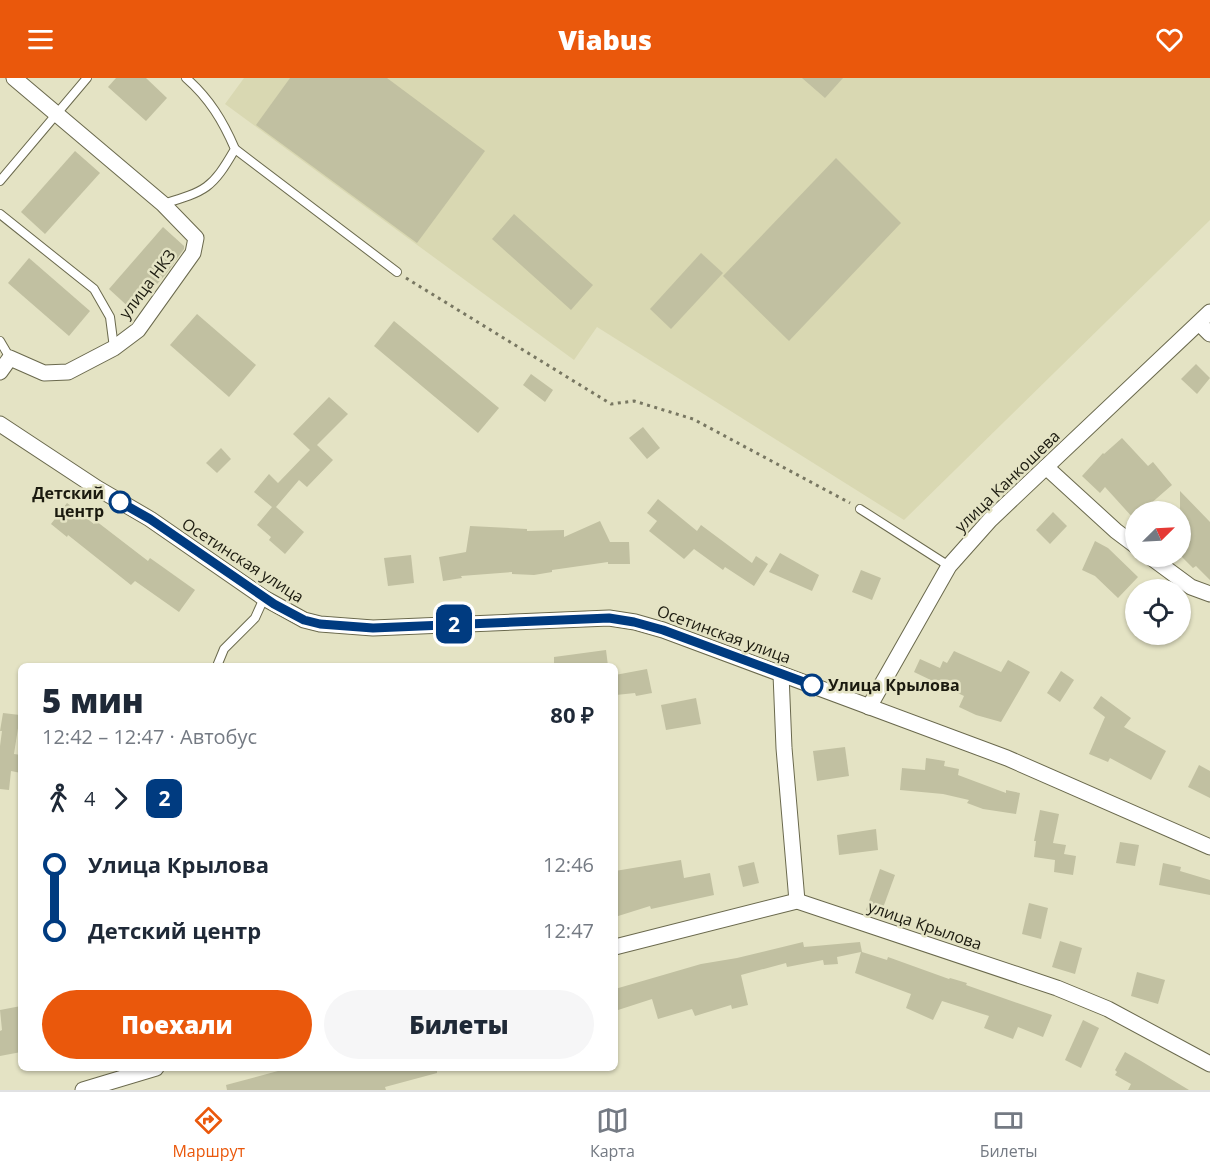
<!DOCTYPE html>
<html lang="ru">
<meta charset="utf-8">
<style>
body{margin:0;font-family:"Open Sans",sans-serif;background:#f6f6f7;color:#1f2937;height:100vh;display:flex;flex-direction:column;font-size:22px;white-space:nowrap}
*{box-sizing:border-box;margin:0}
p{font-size:20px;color:#747a83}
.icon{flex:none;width:33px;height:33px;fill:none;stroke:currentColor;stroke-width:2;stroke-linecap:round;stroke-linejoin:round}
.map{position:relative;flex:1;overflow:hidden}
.drawer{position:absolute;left:18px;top:585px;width:600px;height:408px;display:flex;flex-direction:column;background:#fff;border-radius:9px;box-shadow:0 2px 4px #0004}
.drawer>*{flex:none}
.badge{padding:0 12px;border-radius:9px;font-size:21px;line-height:39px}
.needle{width:39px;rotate:66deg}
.controls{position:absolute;left:1125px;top:423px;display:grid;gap:12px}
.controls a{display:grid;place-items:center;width:66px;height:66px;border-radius:50%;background:#fff;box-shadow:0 2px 4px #0004;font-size:30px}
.map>.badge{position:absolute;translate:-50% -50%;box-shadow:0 0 0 3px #fff}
.legs{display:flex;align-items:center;gap:9px;height:66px;padding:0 24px;font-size:20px}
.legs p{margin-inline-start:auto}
.overview{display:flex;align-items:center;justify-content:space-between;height:102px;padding:0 24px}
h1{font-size:33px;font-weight:800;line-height:45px}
.primary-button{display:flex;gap:12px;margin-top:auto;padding:12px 24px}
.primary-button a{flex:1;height:69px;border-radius:36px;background:#ea580c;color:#fff;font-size:24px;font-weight:800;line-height:69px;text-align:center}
.primary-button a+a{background:#f6f6f7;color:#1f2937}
ul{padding:0 24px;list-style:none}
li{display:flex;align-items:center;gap:21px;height:66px;font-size:22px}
li i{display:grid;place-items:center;width:9px;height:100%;margin:0 8px;background:currentColor}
li i::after{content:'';width:15px;height:15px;margin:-8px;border:4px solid;border-radius:50%;background:#fff}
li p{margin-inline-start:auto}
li:first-child i{background:linear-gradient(#0000 50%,currentColor 0)}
li:last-child i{background:linear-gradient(currentColor 50%,#0000 0)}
header{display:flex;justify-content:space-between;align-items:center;height:78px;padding:0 24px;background:#ea580c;color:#fff;font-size:27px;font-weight:800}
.dock{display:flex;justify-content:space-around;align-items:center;height:84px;border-top:2px solid #e0e1e3;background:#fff;font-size:16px;color:#747a83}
.dock a{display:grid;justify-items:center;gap:3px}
.dock .active{color:#ea580c}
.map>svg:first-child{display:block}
.built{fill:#d9d8b2}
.building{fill:#c1c0a1}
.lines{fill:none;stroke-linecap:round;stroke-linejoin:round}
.lane-casing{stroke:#6a694d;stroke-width:10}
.street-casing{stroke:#6a694d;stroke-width:17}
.path{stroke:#787762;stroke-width:3;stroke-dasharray:3 4.5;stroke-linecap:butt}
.lane{stroke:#fff;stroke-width:8}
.street{stroke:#fff;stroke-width:15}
.line-1-casing{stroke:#fff;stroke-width:14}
.line-1{stroke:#003b80;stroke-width:9}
.stop-1-dot{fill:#fff;stroke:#003b80;stroke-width:3}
.labels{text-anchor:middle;stroke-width:5;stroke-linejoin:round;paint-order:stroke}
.street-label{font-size:16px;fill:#1b1a0f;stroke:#e4e3c4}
.stop-label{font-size:16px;font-weight:bold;fill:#1b1a0f;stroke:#e4e3c4;text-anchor:end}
</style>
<header><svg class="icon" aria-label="menu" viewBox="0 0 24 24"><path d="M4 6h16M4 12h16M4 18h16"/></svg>Viabus<svg class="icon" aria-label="heart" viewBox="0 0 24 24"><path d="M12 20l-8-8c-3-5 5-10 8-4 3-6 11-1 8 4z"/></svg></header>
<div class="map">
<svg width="1210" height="1012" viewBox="0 0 1210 1012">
<rect width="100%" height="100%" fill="#e4e3c4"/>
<polygon class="built" points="244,0 1210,0 1210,142 904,442 597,249 574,282 225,26"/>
<g class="building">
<polygon points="116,0 146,0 167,20 146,43 108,9"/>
<polygon points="290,0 387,0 485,73 417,165 256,47"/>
<polygon points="802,0 843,0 825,20"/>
<polygon points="75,73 100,95 45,156 21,134"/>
<polygon points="836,80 901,145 789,263 723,198"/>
<polygon points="514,136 593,207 571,232 492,161"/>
<polygon points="163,149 184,168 184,171 166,196 133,233 109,211"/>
<polygon points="701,175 723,195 671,251 650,231"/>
<polygon points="29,180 90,233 69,258 8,205"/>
<polygon points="197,236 256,287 229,319 170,267"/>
<polygon points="394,243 499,330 478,355 374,268"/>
<polygon points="1196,286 1210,300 1197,316 1181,301"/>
<polygon points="531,296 553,312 545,324 523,307"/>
<polygon points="329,319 348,336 317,367 333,382 307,409 299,402 276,429 304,454 285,476 269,462 271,459 257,447 272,429 254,414 269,396 278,405 310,372 293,356"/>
<polygon points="643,349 660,370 647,381 629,360"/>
<polygon points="1122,360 1148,388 1153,384 1172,407 1141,434 1136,434 1134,441 1105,409 1100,415 1082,398 1103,375 1104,376"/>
<polygon points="221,370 231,381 217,395 206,385"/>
<polygon points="1180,413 1210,444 1210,502 1196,488 1193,490 1180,477"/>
<polygon points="658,421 697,453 701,447 752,485 756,478 768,486 754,508 725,489 723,492 694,471 684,481 649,453 657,443 647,435"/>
<polygon points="67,425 94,446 96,443 148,483 150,480 195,512 179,534 135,503 131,507 68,457 67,459 51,446"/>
<polygon points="1053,434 1067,448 1050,466 1036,452"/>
<polygon points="600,443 610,464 629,464 630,486 608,486 608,484 552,492 552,494 534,497 512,496 512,494 461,498 462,500 443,503 439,479 466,474 470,448 527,451 527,453 564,452 564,459"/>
<polygon points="1095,463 1108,470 1138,499 1118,520 1095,498 1082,492"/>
<polygon points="780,475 819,497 812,513 769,494"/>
<polygon points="411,477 414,505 388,508 384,480"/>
<polygon points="861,492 881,500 872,522 852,514"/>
<polygon points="606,572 608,588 554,588 554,579"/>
<polygon points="954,573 1001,594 1008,582 1030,594 1001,644 976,637 959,629 964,618 914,594 920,581 940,590 943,583 947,585"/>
<polygon points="647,591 652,615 636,618 635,615 616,617 615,597"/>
<polygon points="1061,593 1074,602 1060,624 1047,615"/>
<polygon points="1101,618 1131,640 1124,649 1166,673 1151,702 1110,680 1108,684 1089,676 1105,639 1093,630"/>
<polygon points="696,620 701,646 666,652 661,627"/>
<polygon points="3,635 20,637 14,676 21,677 21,695 11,693 9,712 0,711 0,668 2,653 0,653"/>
<polygon points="845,669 849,698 817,703 813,673"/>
<polygon points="926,680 945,683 944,688 959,691 958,697 1006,715 1006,712 1020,715 1016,736 983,731 967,725 969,722 943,716 900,712 902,690 925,692"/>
<polygon points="1199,687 1210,693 1210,720 1188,709"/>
<polygon points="1040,732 1059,736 1053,765 1066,767 1064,776 1076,778 1073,797 1054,794 1055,782 1034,779 1036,763 1034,763"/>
<polygon points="876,751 878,772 839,777 837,757"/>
<polygon points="1120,764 1139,767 1135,788 1116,785"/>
<polygon points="681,782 684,800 710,795 714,817 651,831 650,828 615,839 615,793"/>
<polygon points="754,784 759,805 743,809 738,788"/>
<polygon points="1163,785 1181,789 1180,793 1210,802 1210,817 1159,807"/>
<polygon points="880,791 895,797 880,838 866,832"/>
<polygon points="1029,825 1048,830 1041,861 1022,856"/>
<polygon points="1060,863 1082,870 1075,896 1052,889"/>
<polygon points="803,864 804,869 860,864 862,874 887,882 888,879 949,901 950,900 967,905 966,907 1052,937 1043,959 1018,949 1013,961 984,950 989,938 942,923 933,942 906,930 911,916 855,895 861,874 837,879 838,886 824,887 823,882 787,889 786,885 741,897 748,927 732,931 731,927 695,938 692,931 658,941 652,921 615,933 615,911 701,886 737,880"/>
<polygon points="1137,894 1165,902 1158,926 1131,918"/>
<polygon points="21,928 21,974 0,978 0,953 2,952 0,932"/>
<polygon points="1083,942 1099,950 1081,990 1065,982"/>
<polygon points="1125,974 1141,983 1189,1012 1128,1012 1131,1006 1115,997 1117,994 1115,992"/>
<polygon points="289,990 437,990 437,995 385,1009 386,1012 227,1012 226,1007"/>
</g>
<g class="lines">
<g class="lane-casing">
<g id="lane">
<polyline points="235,71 397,194"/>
<polyline points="0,103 87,0"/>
<path d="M163 126C206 113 212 111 235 71 223 43 209 20 186 0"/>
<polyline points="0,136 94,211 110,239 114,270"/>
<polyline points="0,263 10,280"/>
<polyline points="860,431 949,488"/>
<polyline points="217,588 224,571 255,540 264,520"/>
</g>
</g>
<g class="street-casing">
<g id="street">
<polyline points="1199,245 1210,256"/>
<polyline points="0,294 10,280 44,295 68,294 114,270 138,252 193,175 196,160 163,126 14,0"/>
<polyline points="0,346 97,410 150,441 264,520 304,542 320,546 373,550 609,540 635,544 663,552 1007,680 1210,769"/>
<polyline points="1046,389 1116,453 1136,468"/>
<polyline points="1149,478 1191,509 1210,516"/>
<polyline points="781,596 784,670 797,823"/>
<polyline points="869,629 949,488 990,442 1210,234"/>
<polyline points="615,869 797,823 1057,910 1108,931 1210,986"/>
<polyline points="83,1012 156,990"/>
</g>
</g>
<polyline class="path" points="406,200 611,326 634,323 693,341 850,425"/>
<use href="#lane" class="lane"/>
<use href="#street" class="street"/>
</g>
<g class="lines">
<g class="line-1-casing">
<polyline id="line-1" points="120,424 150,441 274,526 304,542 320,546 373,550 609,540 634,544 663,552 812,607"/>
</g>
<use href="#line-1" class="line-1"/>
</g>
<g class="stop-1-dot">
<circle cx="120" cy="424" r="10"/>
<circle cx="812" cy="607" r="10"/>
</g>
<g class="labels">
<g class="street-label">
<text transform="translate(147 206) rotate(-53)" y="6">улица НКЗ</text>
<text transform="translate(1007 403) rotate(-44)" y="6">улица Канкошева</text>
<text transform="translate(243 482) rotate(33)" y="6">Осетинская улица</text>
<text transform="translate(724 556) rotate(20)" y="6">Осетинская улица</text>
<text transform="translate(925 847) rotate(19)" y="6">улица Крылова</text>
</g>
<g class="stop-label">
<text x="104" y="421">Детский<tspan x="104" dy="18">центр</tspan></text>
<text x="828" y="613" text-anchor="start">Улица Крылова</text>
</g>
</g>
</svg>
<div class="controls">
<a><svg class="needle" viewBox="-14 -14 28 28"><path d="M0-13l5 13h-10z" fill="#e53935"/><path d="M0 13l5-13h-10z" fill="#747a83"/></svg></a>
<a><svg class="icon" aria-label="locate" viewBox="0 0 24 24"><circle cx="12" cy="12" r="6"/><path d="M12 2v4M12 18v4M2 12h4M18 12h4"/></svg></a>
</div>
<b class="badge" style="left:454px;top:546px;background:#003b80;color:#fff">2</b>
<section class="drawer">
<div class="overview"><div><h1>5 мин</h1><p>12:42 – 12:47 · Автобус</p></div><b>80 ₽</b></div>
<div class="legs"><svg class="icon" aria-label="walk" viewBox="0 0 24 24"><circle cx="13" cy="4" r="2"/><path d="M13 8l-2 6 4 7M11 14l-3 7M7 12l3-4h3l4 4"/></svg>4<svg class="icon" aria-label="forward" viewBox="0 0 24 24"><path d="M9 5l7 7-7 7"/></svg><b class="badge" style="background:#003b80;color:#fff">2</b></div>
<ul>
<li><i style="color:#003b80"></i><b>Улица Крылова</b><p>12:46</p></li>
<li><i style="color:#003b80"></i><b>Детский центр</b><p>12:47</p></li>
</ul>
<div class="primary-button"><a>Поехали</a><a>Билеты</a></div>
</section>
</div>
<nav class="dock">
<a class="active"><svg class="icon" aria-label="directions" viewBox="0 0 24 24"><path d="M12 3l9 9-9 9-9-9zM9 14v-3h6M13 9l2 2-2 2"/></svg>Маршрут</a>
<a><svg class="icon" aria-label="map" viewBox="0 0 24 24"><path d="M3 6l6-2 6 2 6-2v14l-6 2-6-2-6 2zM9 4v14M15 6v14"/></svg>Карта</a>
<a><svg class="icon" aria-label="tickets" viewBox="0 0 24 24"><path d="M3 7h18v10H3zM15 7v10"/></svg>Билеты</a>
</nav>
